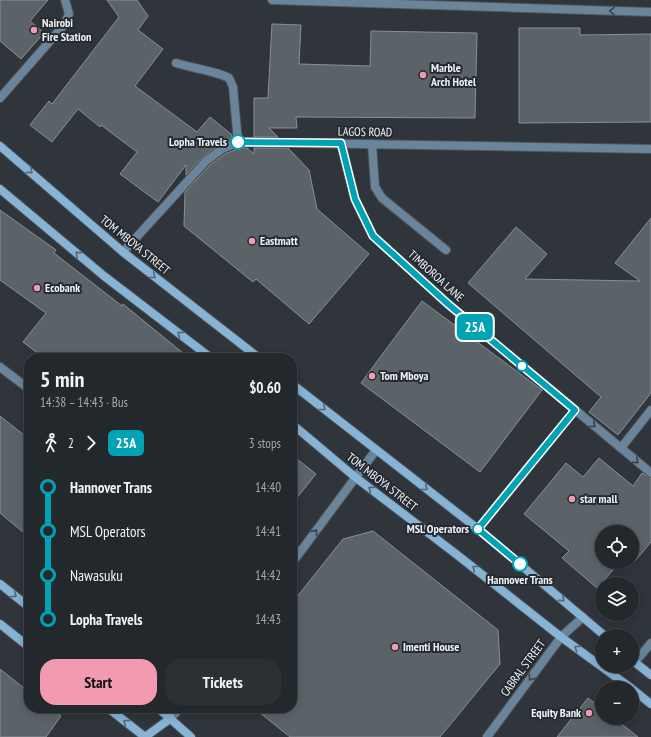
<!DOCTYPE html>
<meta charset="utf-8">
<style>
body{margin:0;font-family:"PT Sans Narrow",sans-serif;background:#2b3034;color:#f1f3f6;height:100vh;display:flex;flex-direction:column;font-size:15px;white-space:nowrap}
*{box-sizing:border-box;margin:0}
p{font-size:13px;color:#a3a6a9}
.icon{flex:none;width:22px;height:22px;fill:none;stroke:currentColor;stroke-width:2;stroke-linecap:round;stroke-linejoin:round}
.map{position:relative;flex:1;overflow:hidden}
.details{position:absolute;left:24px;top:353px;width:273px;height:360px;display:flex;flex-direction:column;background:#23282c;border-radius:16px;box-shadow:0 2px 10px #0003,0 0 0 1px #404448}
.details>*{flex:none}
.badge{padding:0 8px;border-radius:6px;font-size:14px;line-height:26px}
.buttons{position:absolute;left:595px;top:525px;display:grid;gap:8px}
.buttons a{display:grid;place-items:center;width:44px;height:44px;border-radius:50%;background:#23282c;box-shadow:0 2px 10px #0003,0 0 0 1px #404448;font-size:20px}
.map>.badge{position:absolute;translate:-50% -50%;box-shadow:0 0 0 2px #fff}
.legs{display:flex;align-items:center;gap:6px;height:44px;padding:0 16px;font-size:13px}
.legs p{margin-inline-start:auto}
.overview{display:flex;align-items:center;justify-content:space-between;height:68px;padding:0 16px}
h1{font-size:22px;font-weight:800;line-height:30px}
.primary-button{display:flex;gap:8px;margin-top:auto;padding:8px 16px}
.primary-button a{flex:1;height:46px;border-radius:16px;background:#f29ab0;color:#111;font-size:16px;font-weight:800;line-height:46px;text-align:center}
.primary-button a+a{background:#2b3034;color:#f1f3f6}
ul{padding:0 16px;list-style:none}
li{display:flex;align-items:center;gap:14px;height:44px;font-size:15px}
li i{display:grid;place-items:center;width:6px;height:100%;margin:0 5px;background:currentColor}
li i::after{content:'';width:10px;height:10px;margin:-5px;border:3px solid;border-radius:50%;background:#23282c}
li p{margin-inline-start:auto}
li:first-child i{background:linear-gradient(#0000 50%,currentColor 0)}
li:last-child i{background:linear-gradient(currentColor 50%,#0000 0)}
.map>svg:first-child{display:block}
.building{fill:#5b6369;stroke:#889097}
.lines{fill:none;stroke-linecap:round;stroke-linejoin:round}
.service-casing{stroke:#4e5359;stroke-width:10}
.minor-casing{stroke:#4e5359;stroke-width:10}
.tertiary-casing{stroke:#4e5359;stroke-width:10}
.secondary-casing{stroke:#4e5359;stroke-width:10}
.service{stroke:#6a859b;stroke-width:8}
.minor{stroke:#6a859b;stroke-width:8}
.tertiary{stroke:#6a859b;stroke-width:8}
.secondary{stroke:#87b3d5;stroke-width:8}
.oneway{stroke:#36424c}
.oneway2{stroke:#51687b}
.line-1-casing{stroke:#fff;stroke-width:9}
.line-1{stroke:#00a3b4;stroke-width:6}
.poi-dot{fill:#f29ab0;stroke:#252b31;stroke-width:1.5}
.stop-1-dot{fill:#fff;stroke:#00a3b4;stroke-width:2}
.labels{text-anchor:middle;stroke-width:4;stroke-linejoin:round;paint-order:stroke}
.poi-label{font-size:12px;font-weight:bold;fill:#eef2f5;stroke:#252b31;text-anchor:start}
.street-label{font-size:12px;fill:#eef2f5;stroke:#252b31}
.stop-label{font-size:12px;font-weight:bold;fill:#eef2f5;stroke:#252b31;text-anchor:end}
</style>
<div class="map">
<svg width="651" height="737" viewBox="0 0 651 737">
<rect width="100%" height="100%" fill="#2f353b"/>
<g class="building">
<polygon points="0,0 48,0 30,21 44,33 21,59 0,41"/>
<polygon points="107,0 137,0 148,16 138,30 163,49 135,86 197,132 210,117 232,135 232,139 219,144 203,157 186,175 186,165 158,202 120,174 137,152 101,125 100,127 78,109 52,142 30,125 49,101 52,104 119,17"/>
<polygon points="272,24 301,25 299,64 370,66 371,31 477,33 475,118 296,117 297,128 269,128 278,137 254,137 254,98 268,98"/>
<polygon points="519,28 580,28 580,35 651,34 651,122 519,123"/>
<polygon points="239,148 247,148 254,154 254,148 288,148 309,170 317,209 369,254 309,324 256,279 253,282 184,226 185,192 210,165 225,154"/>
<polygon points="0,210 56,250 54,253 122,306 123,304 189,358 44,358 23,342 46,313 0,280"/>
<polygon points="651,218 651,393 618,435 589,412 601,397 468,283 516,227 547,254 525,279 640,281 615,263"/>
<polygon points="422,301 542,390 480,472 361,383"/>
<polygon points="0,416 29,439 29,537 0,513"/>
<polygon points="292,455 316,474 292,504"/>
<polygon points="599,458 633,486 642,473 651,478 651,542 635,561 632,559 632,532 602,532 602,562 620,562 597,588 562,558 569,551 524,514 566,463 583,477"/>
<polygon points="373,531 498,630 500,664 440,737 290,737 254,708 292,708 292,603 343,539"/>
<polygon points="0,669 29,692 29,708 51,708 61,716 46,737 0,737"/>
<polygon points="588,698 602,709 602,718 614,718 638,737 557,737"/>
</g>
<g class="lines">
<g class="service-casing">
<g id="service">
<path d="M176 63C191 68 216 71 229 78L233 87 238 142"/>
<polyline points="0,98 64,25 69,14 65,0"/>
<polyline points="341,143 355,199 373,236 448,304 651,473"/>
<polyline points="372,144 375,187 382,198 446,250"/>
<polyline points="478,529 575,410"/>
<polyline points="487,737 561,637 583,617"/>
</g>
</g>
<g class="minor-casing">
<g id="minor">
<polyline points="272,0 651,12"/>
<polyline points="123,252 206,161 222,149 238,142 651,149"/>
<polyline points="0,367 29,389"/>
<polyline points="621,448 651,410"/>
</g>
</g>
<g class="tertiary-casing">
<g id="tertiary">
<polyline points="292,563 376,450"/>
<polyline points="635,662 651,643"/>
<polyline points="171,718 180,708"/>
</g>
</g>
<g class="secondary-casing">
<g id="secondary">
<polyline points="0,146 123,252 259,358"/>
<polyline points="0,189 104,276 211,358"/>
<polyline points="292,384 478,529 605,636"/>
<polyline points="292,424 355,477 456,554 561,637 631,688"/>
<polyline points="0,584 29,607"/>
<polyline points="0,624 29,647"/>
<polyline points="632,660 651,675"/>
<polyline points="632,689 651,704"/>
<polyline points="108,708 145,737"/>
<polyline points="158,708 191,737"/>
<polyline points="145,737 171,718"/>
</g>
</g>
<use href="#service" class="service"/>
<use href="#minor" class="minor"/>
<use href="#tertiary" class="tertiary"/>
<use href="#secondary" class="secondary"/>
</g>
<defs><path id="oneway-chevron" d="M-2-3.5L2.5 0L-2 3.5" fill="none" stroke-width="1.6" stroke-linecap="round" stroke-linejoin="round"/></defs>
<g class="oneway">
<use href="#oneway-chevron" transform="translate(612 11) rotate(-178)"/>
<use href="#oneway-chevron" transform="translate(593 425) rotate(39)"/>
<use href="#oneway-chevron" transform="translate(636 461) rotate(40)"/>
<use href="#oneway-chevron" transform="translate(315 532) rotate(-54)"/>
<use href="#oneway-chevron" transform="translate(531 678) rotate(126)"/>
</g>
<g class="oneway2">
<use href="#oneway-chevron" transform="translate(30 171) rotate(41)"/>
<use href="#oneway-chevron" transform="translate(78 254) rotate(-140)"/>
<use href="#oneway-chevron" transform="translate(153 276) rotate(38)"/>
<use href="#oneway-chevron" transform="translate(180 334) rotate(-143)"/>
<use href="#oneway-chevron" transform="translate(323 408) rotate(38)"/>
<use href="#oneway-chevron" transform="translate(425 488) rotate(38)"/>
<use href="#oneway-chevron" transform="translate(371 489) rotate(-143)"/>
<use href="#oneway-chevron" transform="translate(475 568) rotate(-141)"/>
<use href="#oneway-chevron" transform="translate(14 595) rotate(38)"/>
<use href="#oneway-chevron" transform="translate(562 599) rotate(40)"/>
<use href="#oneway-chevron" transform="translate(577 648) rotate(-144)"/>
<use href="#oneway-chevron" transform="translate(126 722) rotate(-142)"/>
</g>
<g class="lines">
<g class="line-1-casing">
<polyline id="line-1" points="238,142 341,143 355,199 373,236 448,304 575,410 478,529 520,564"/>
</g>
<use href="#line-1" class="line-1"/>
</g>
<g class="poi-dot">
<circle cx="34" cy="30" r="4"/>
<circle cx="423" cy="75" r="4"/>
<circle cx="252" cy="241" r="4"/>
<circle cx="37" cy="288" r="4"/>
<circle cx="372" cy="376" r="4"/>
<circle cx="572" cy="499" r="4"/>
<circle cx="395" cy="647" r="4"/>
<circle cx="589" cy="713" r="4"/>
</g>
<g class="stop-1-dot">
<circle cx="238" cy="142" r="7"/>
<circle cx="522" cy="366" r="5"/>
<circle cx="478" cy="529" r="5"/>
<circle cx="520" cy="564" r="7"/>
</g>
<g class="labels">
<g class="poi-label">
<text x="42" y="27">Nairobi<tspan x="42" dy="14">Fire Station</tspan></text>
<text x="431" y="72">Marble<tspan x="431" dy="14">Arch Hotel</tspan></text>
<text x="260" y="245">Eastmatt</text>
<text x="45" y="292">Ecobank</text>
<text x="380" y="380">Tom Mboya</text>
<text x="580" y="503">star mall</text>
<text x="403" y="651">Imenti House</text>
<text x="581" y="717" text-anchor="end">Equity Bank</text>
</g>
<g class="street-label">
<text transform="translate(365 132) rotate(1)" y="4">LAGOS ROAD</text>
<text transform="translate(135 245) rotate(39)" y="4">TOM MBOYA STREET</text>
<text transform="translate(436 276) rotate(42)" y="4">TIMBOROA LANE</text>
<text transform="translate(382 482) rotate(38)" y="4">TOM MBOYA STREET</text>
<text transform="translate(523 668) rotate(-54)" y="4">CABRAL STREET</text>
</g>
<g class="stop-label">
<text x="227" y="146">Lopha Travels</text>
<text x="469" y="533">MSL Operators</text>
<text x="520" y="584" text-anchor="middle">Hannover Trans</text>
</g>
</g>
</svg>
<div class="buttons">
<a><svg class="icon" aria-label="locate" viewBox="0 0 24 24"><circle cx="12" cy="12" r="6"/><path d="M12 2v4M12 18v4M2 12h4M18 12h4"/></svg></a>
<a><svg class="icon" aria-label="layers" viewBox="0 0 24 24"><path d="M12 4l9 5-9 5-9-5zM3 14l9 5 9-5"/></svg></a>
<a>+</a>
<a>−</a>
</div>
<b class="badge" style="left:475px;top:327px;background:#00a3b4;color:#fff">25A</b>
<section class="details">
<div class="overview"><div><h1>5 min</h1><p>14:38 – 14:43 · Bus</p></div><b>$0.60</b></div>
<div class="legs"><svg class="icon" aria-label="walk" viewBox="0 0 24 24"><circle cx="13" cy="4" r="2"/><path d="M13 8l-2 6 4 7M11 14l-3 7M7 12l3-4h3l4 4"/></svg>2<svg class="icon" aria-label="forward" viewBox="0 0 24 24"><path d="M9 5l7 7-7 7"/></svg><b class="badge" style="background:#00a3b4;color:#fff">25A</b><p>3 stops</p></div>
<ul>
<li><i style="color:#00a3b4"></i><b>Hannover Trans</b><p>14:40</p></li>
<li><i style="color:#00a3b4"></i><span>MSL Operators</span><p>14:41</p></li>
<li><i style="color:#00a3b4"></i><span>Nawasuku</span><p>14:42</p></li>
<li><i style="color:#00a3b4"></i><b>Lopha Travels</b><p>14:43</p></li>
</ul>
<div class="primary-button"><a>Start</a><a>Tickets</a></div>
</section>
</div>
